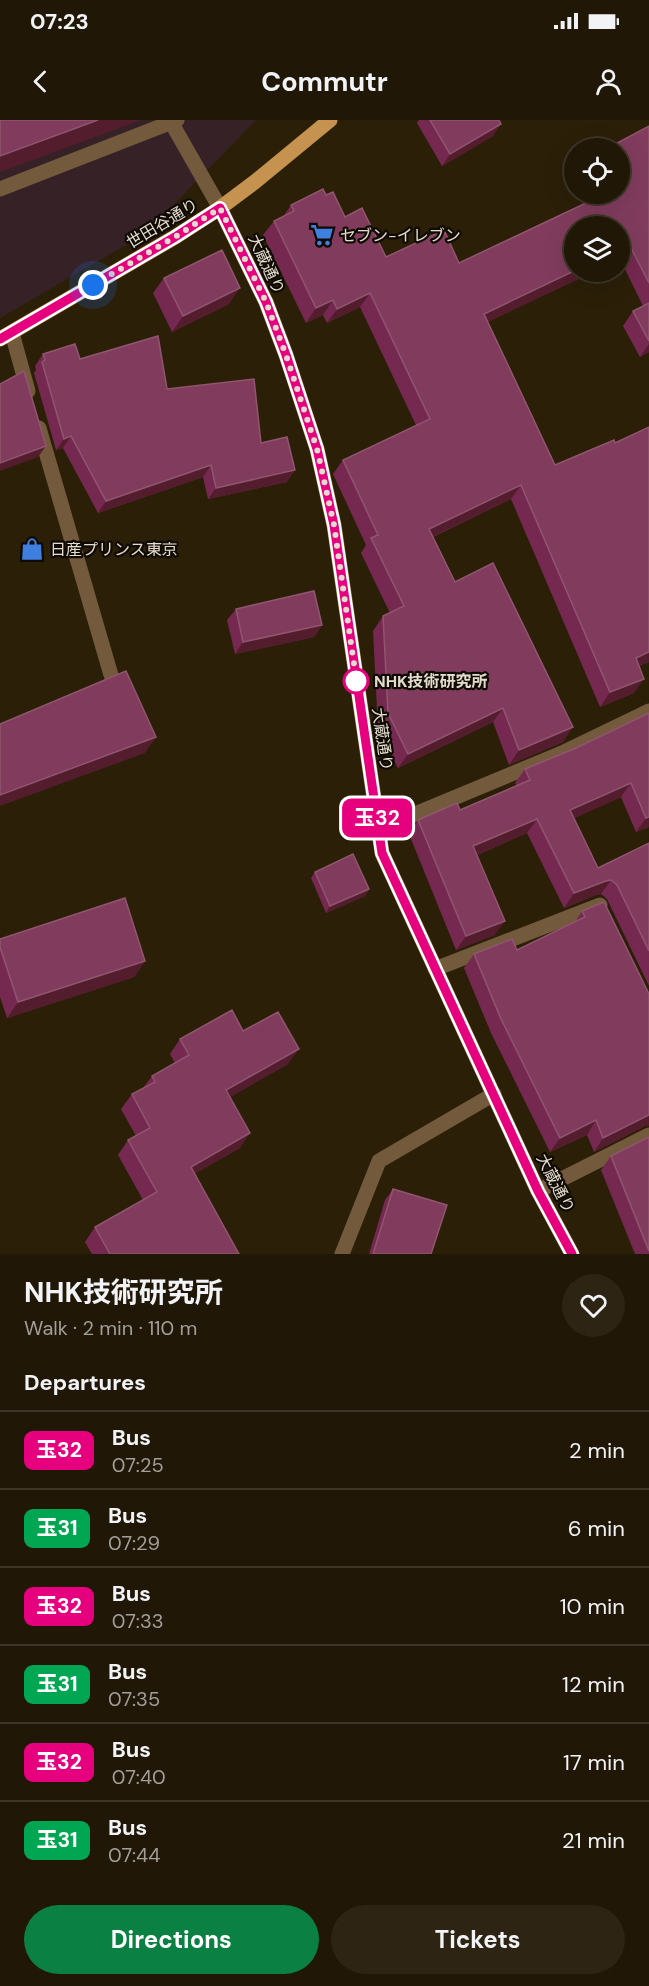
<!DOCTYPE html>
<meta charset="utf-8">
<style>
body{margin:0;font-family:"DM Sans","Noto Sans JP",sans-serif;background:#2d2414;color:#f1f3f6;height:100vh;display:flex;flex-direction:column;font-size:22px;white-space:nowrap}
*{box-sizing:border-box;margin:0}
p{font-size:20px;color:#a29f9b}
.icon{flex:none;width:33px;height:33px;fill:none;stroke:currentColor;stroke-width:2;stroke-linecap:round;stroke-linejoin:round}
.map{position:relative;height:1134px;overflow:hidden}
.details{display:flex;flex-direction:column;background:#201706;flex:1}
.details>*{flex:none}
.badge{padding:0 12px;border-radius:9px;font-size:21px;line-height:39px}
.controls{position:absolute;left:564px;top:18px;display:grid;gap:12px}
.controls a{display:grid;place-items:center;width:66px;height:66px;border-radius:50%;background:#201706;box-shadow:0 6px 24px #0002,0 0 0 2px #3d3628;font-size:30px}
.you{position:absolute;width:30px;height:30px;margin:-15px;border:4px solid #fff;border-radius:50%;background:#1a73e8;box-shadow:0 0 0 9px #1a73e833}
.map>.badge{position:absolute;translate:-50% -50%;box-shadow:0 0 0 3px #fff}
h2{padding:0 24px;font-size:22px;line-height:54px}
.round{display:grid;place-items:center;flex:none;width:63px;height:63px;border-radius:32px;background:#2d2414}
.overview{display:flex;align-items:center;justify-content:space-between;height:102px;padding:0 24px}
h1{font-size:28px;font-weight:700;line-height:45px}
.cta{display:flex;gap:12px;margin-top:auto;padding:12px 24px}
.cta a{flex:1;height:69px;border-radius:36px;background:#0b8043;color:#fff;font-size:24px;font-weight:700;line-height:69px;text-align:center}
.cta a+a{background:#2d2414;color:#f1f3f6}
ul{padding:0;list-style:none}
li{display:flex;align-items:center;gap:18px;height:78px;padding:0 24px;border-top:2px solid #3d3628}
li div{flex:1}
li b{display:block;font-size:22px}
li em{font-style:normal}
li .badge{min-width:66px;font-weight:700;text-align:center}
.status{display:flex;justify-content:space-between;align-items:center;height:42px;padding:0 30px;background:#201706;direction:ltr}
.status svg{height:16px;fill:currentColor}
header{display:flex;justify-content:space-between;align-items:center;height:78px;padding:0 24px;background:#201706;font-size:27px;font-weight:700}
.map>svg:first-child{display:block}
.industrial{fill:#362226}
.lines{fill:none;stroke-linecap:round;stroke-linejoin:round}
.lane{stroke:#735a3c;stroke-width:15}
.street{stroke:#735a3c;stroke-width:15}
.secondary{stroke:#a17a47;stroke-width:15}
.primary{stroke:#c59250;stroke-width:15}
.wall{fill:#752950}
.shaded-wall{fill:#531d2d}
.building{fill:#813c5d;stroke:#90556f;stroke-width:1.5}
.line-casing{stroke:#fff;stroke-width:14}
.line{stroke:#e6007e;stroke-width:9}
.walk{stroke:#e3dcce;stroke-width:6;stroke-dasharray:0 10.8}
.stop-dot{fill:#fff;stroke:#e6007e;stroke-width:3}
.labels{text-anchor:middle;stroke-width:4.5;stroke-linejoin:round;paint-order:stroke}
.street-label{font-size:16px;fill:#e3dcce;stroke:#0f0a03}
.poi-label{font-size:16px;fill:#e3dcce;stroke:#0f0a03;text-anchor:start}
.stop-label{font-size:16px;font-weight:bold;fill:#e3dcce;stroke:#0f0a03;text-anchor:start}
</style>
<div class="status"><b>07:23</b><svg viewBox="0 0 49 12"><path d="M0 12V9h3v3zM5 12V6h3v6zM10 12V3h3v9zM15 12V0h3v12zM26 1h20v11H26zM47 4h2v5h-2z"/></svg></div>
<header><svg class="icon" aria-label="back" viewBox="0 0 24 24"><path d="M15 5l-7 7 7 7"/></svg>Commutr<svg class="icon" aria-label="person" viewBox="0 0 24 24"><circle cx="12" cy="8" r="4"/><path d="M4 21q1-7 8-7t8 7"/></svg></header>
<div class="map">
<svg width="649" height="1134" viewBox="0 0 649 1134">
<rect width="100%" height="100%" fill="#2b1f08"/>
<polygon class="industrial" points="0,0 256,0 145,114 0,198"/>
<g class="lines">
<g class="lane">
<polyline points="171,2 220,88"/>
<polyline points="0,69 177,0"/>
<polyline points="435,849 600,785"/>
</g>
<g class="street">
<polyline points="12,213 28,271"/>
<polyline points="39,308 111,555"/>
<polyline points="379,709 562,633 649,591"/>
<polyline points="538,1071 649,1015"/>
<polyline points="342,1134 379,1041 494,974"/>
</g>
<polyline class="secondary" points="220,88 266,182 286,235 317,329 334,405 382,733 538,1071 572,1134"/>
<polyline class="primary" points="0,219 175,117 220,88 256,61 330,0"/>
</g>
<g class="wall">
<polygon points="419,0 499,0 493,16 442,46 417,3"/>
<polygon points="649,6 649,232 640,237 623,206 633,191 643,186 620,139 620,106 593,152 487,202 555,345 615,323 649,307 649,542 639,546 634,573 600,587 511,379 433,417 455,462 563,622 509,645 493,602 398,648 378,608 373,511 383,496 390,493 361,433 366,425 333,354 343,340 416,305 360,187 327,203 323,195 306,203 263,115 274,101 283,97 291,85 326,75 345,97 386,137 459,143 603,74 620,74"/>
<polygon points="164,158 229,184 172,212 153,173"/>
<polygon points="43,234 80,239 167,269 261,323 287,362 208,379 203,357 98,393 63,328 56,330 34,253 36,250 35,246"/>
<polygon points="236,489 322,505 314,517 235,534 227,500"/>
<polygon points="649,593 649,707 636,712 621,677 574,698 598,748 649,723 649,866 607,779 601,774 596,775 564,788 527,713 477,735 495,815 456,830 409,714 418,700 460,690 517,666 515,663 525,649 576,628"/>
<polygon points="315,752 369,769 365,776 326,793 311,758"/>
<polygon points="582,791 649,874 649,1006 645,1006 594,1032 587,1015 550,1032 491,913 464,848 474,834 517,830 575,802"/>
<polygon points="0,819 145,841 134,857 7,898 0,877"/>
<polygon points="243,911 288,944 230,977 240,1028 194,1054 239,1134 92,1134 85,1122 95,1107 143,1080 118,1035 128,1020 136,1016 121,989 132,974 143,968 152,956 175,943 170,934 180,919"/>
<polygon points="649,1017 649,1134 635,1134 601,1050 611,1036"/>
<polygon points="393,1069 431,1134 369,1134 385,1080"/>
</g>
<g class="shaded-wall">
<polygon points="98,0 141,0 0,52 0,36"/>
<polygon points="501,4 493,16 442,46 450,34"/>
<polygon points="629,124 620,138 620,129"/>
<polygon points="574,151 574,152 593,152 473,209 484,194"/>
<polygon points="240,168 229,184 172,212 183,196"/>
<polygon points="370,173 360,187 327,203 337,189"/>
<polygon points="333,180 323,195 306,203 316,188"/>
<polygon points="649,224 649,232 640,237"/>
<polygon points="71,316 63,328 56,330 64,319"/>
<polygon points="46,326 38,337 0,351 0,343"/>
<polygon points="211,345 203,357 98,393 106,381"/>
<polygon points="295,350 287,362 208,379 216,368"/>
<polygon points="521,365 511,379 419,423 429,409"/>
<polygon points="322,505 314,517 235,534 243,522"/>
<polygon points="649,532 649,542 626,552 636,538"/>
<polygon points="644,559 634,573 600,587 610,572"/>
<polygon points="503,588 493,602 398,648 408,634"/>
<polygon points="573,607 563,622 509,645 519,630"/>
<polygon points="156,617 145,633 0,686 0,675"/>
<polygon points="631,663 621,677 560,705 570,690"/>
<polygon points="649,697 649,707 636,712 646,698"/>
<polygon points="537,699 527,713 464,741 473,726"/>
<polygon points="611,760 601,774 596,775 564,788 574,773 606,761"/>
<polygon points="369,769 365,776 326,793 330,786"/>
<polygon points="505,801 495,815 456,830 466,816"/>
<polygon points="145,841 134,857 7,898 18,882"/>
<polygon points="299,929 288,944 216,985 226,970"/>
<polygon points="649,995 649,1006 645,1006 594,1032 603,1018"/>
<polygon points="596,1000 587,1015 550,1032 560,1018"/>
<polygon points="250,1013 240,1028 180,1062 191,1047"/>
</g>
<g class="building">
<polygon points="0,0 98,0 0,36"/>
<polygon points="430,0 499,0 501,4 450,34"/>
<polygon points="649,6 649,163 629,124 620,129 620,106 574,106 574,151 484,194 555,345 614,320 615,323 649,307 649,532 636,538 644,559 610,572 521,365 429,409 455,462 493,443 573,607 519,630 503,588 408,634 388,593 383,496 404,486 371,418 378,415 343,340 430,299 370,173 337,189 333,180 316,188 274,101 294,91 291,85 323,69 326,75 333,72 345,97 362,88 386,137 444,110 459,143 605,74 620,74 620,28 608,28"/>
<polygon points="222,130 240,168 183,196 164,158"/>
<polygon points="649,183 649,221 633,191"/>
<polygon points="158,216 167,269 254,259 261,323 287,317 295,350 216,368 211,345 106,381 71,316 64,319 42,242 45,240 43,234 75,224 80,239"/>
<polygon points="24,251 46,326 0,343 0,264"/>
<polygon points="314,471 322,505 243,522 236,489"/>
<polygon points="126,551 156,617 0,675 0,604"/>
<polygon points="649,593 649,697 646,698 631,663 570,690 598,748 649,723 649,831 617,765 611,760 606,761 574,773 537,699 473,726 505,801 466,816 418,700 457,683 460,690 530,660 525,649 576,628"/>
<polygon points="353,734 369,769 330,786 315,752"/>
<polygon points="125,778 145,841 18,882 0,827 0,819"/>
<polygon points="604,782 649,874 649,995 603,1018 596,1000 560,1018 501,899 474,834 512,819 517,830 585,797 582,791"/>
<polygon points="232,890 243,911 278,892 299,929 226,970 250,1013 191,1047 239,1134 110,1134 95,1107 157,1072 128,1020 150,1008 132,974 155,962 152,956 189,935 180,919"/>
<polygon points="649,1017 649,1131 611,1036"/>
<polygon points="393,1069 447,1085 431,1134 373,1134"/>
</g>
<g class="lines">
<g class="line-casing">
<polyline id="line" points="0,219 175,117 220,88 266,182 286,235 317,329 334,405 382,733 538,1071 572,1134"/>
</g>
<use href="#line" class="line"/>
<polyline class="walk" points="93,165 175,117 220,88 266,182 286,235 317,329 334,405 357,565 356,561"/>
</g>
<defs>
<g id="supermarket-bare" transform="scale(1.8)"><path d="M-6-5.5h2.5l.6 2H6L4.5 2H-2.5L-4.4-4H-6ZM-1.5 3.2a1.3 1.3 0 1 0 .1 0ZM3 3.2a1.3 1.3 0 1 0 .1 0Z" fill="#3f7fe0" stroke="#0f0a03" stroke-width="2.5" paint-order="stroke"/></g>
<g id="shop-bare" transform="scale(1.8)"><path d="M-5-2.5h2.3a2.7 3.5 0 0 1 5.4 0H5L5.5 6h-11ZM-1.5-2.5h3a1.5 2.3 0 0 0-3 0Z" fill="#3f7fe0" stroke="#0f0a03" stroke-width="2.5" paint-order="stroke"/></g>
</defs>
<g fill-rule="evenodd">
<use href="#supermarket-bare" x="322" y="115"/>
<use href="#shop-bare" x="32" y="429"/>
</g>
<circle class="stop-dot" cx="356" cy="561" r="12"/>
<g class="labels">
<g class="street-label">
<text transform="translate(162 103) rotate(-31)" y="6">世田谷通り</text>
<text transform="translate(267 144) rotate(65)" y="6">大蔵通り</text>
<text transform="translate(383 619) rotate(82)" y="6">大蔵通り</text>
<text transform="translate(556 1063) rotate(63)" y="6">大蔵通り</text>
</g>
<g class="poi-label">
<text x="340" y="121">セブン-イレブン</text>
<text x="50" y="435">日産プリンス東京</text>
</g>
<g class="stop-label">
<text x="374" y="567">NHK技術研究所</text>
</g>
</g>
</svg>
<div class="controls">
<a><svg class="icon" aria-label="locate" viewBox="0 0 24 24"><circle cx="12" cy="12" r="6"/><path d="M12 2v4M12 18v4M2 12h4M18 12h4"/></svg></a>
<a><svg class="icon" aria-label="layers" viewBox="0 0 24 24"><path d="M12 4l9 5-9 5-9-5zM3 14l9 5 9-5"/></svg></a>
</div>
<div class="you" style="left:93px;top:165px"></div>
<b class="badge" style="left:377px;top:698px;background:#e6007e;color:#fff">玉32</b>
</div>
<section class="details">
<div class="overview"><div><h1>NHK技術研究所</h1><p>Walk · 2 min · 110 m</p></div><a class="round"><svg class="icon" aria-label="heart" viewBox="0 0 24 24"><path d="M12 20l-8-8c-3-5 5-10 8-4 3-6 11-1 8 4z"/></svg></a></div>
<h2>Departures</h2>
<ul>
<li><span class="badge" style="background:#e6007e;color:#fff">玉32</span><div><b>Bus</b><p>07:25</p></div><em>2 min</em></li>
<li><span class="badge" style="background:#00a651;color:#fff">玉31</span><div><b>Bus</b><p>07:29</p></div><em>6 min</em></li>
<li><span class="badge" style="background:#e6007e;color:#fff">玉32</span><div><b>Bus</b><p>07:33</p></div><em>10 min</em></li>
<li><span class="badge" style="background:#00a651;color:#fff">玉31</span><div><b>Bus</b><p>07:35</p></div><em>12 min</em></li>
<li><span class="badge" style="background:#e6007e;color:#fff">玉32</span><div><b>Bus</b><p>07:40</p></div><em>17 min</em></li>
<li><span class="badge" style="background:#00a651;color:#fff">玉31</span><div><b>Bus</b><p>07:44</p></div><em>21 min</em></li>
</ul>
<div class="cta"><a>Directions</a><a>Tickets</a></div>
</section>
